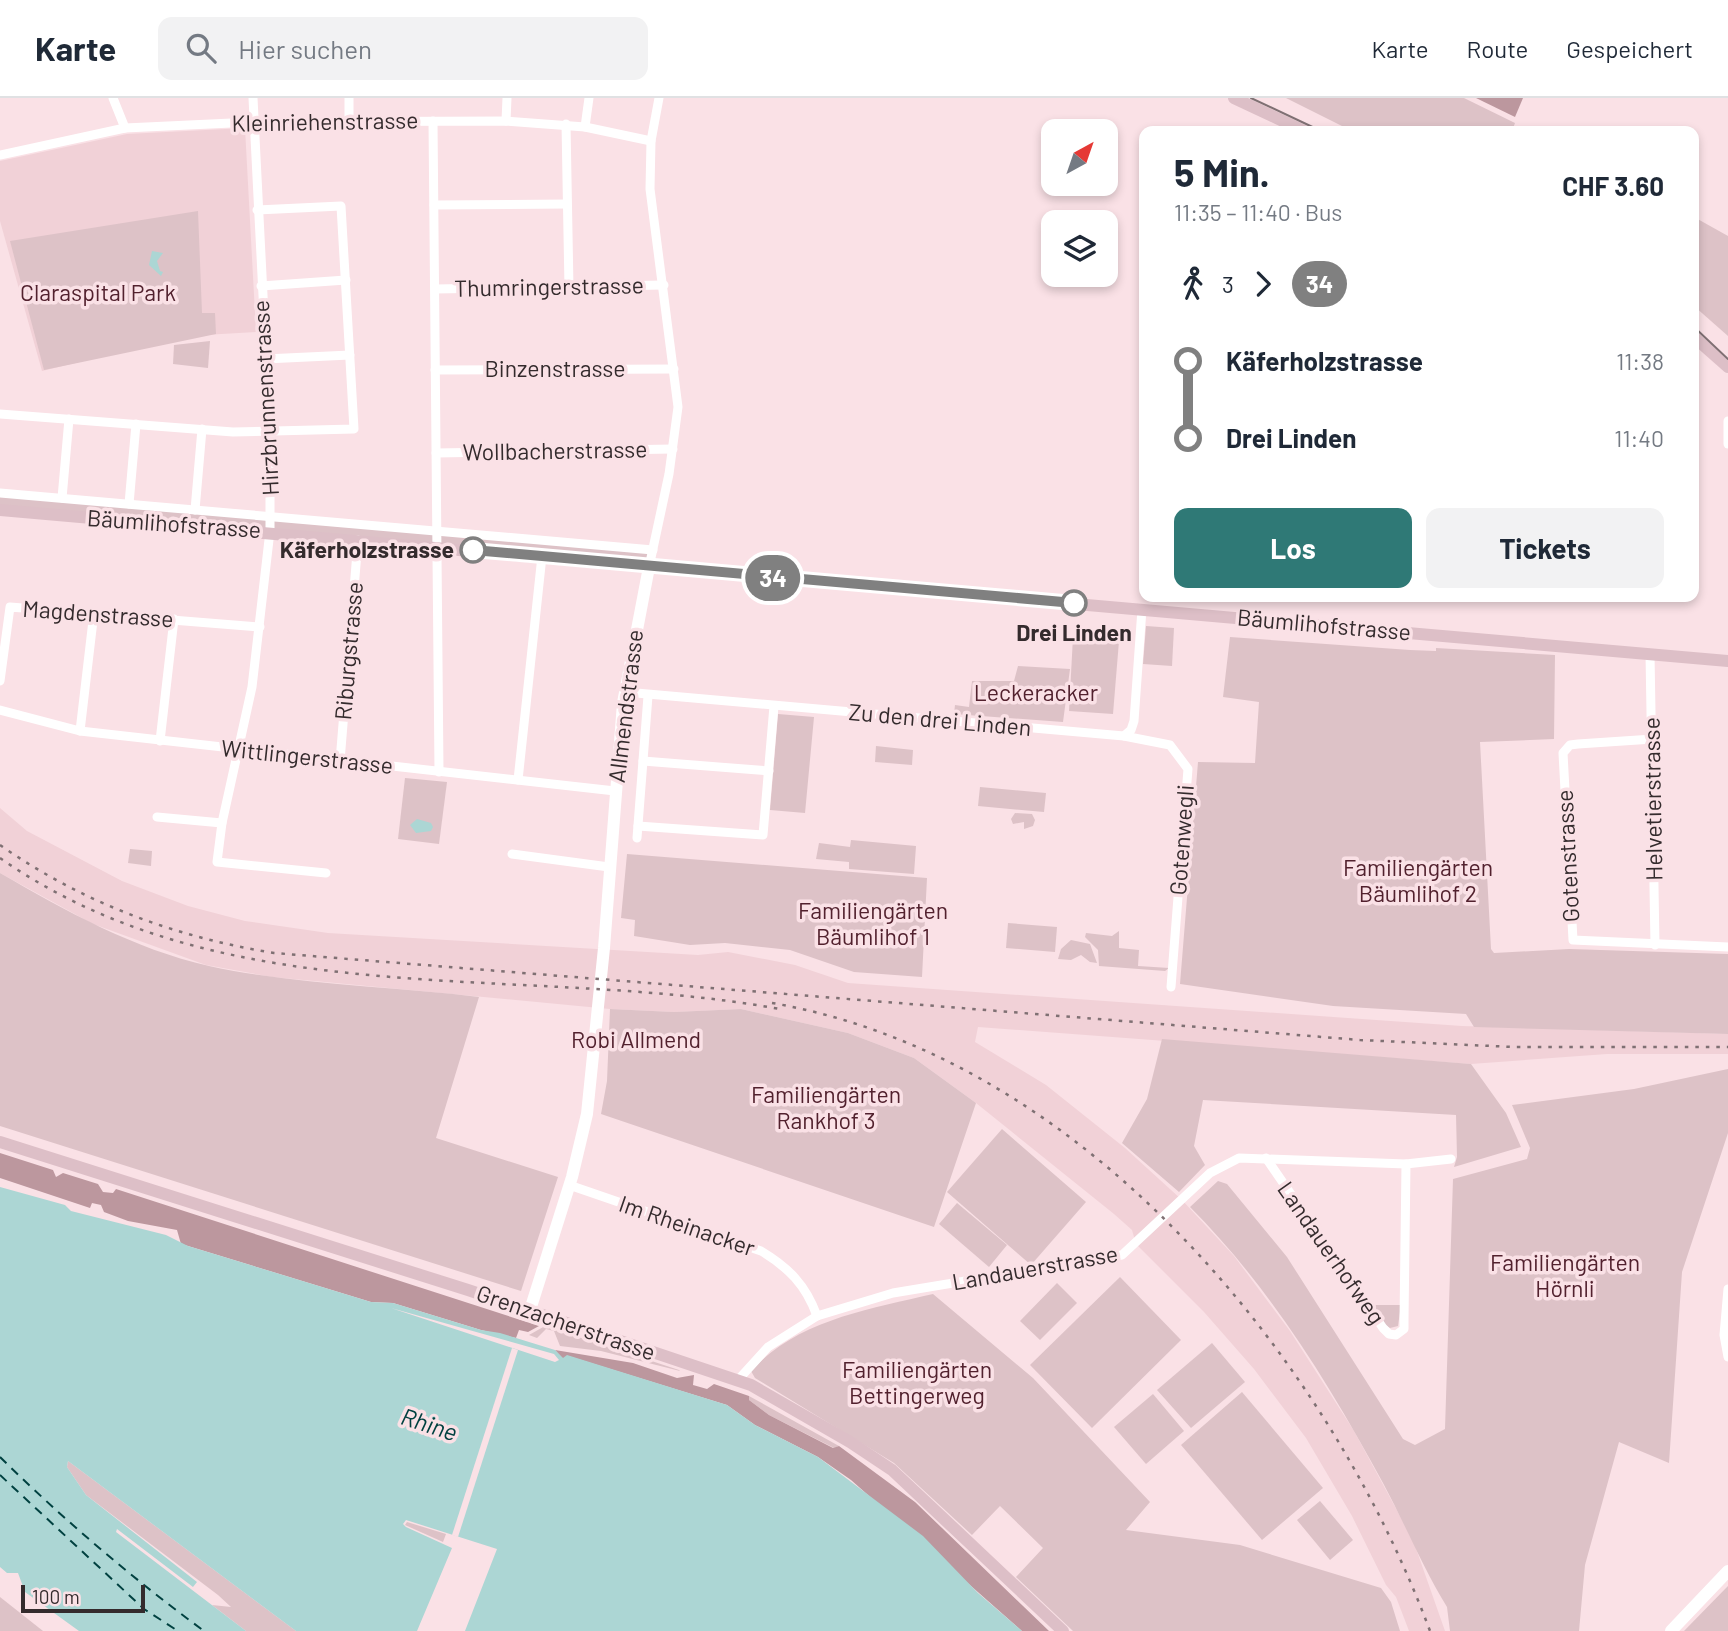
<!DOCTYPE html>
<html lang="de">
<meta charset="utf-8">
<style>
body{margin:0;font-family:Barlow,sans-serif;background:#f2f2f3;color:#1f2937;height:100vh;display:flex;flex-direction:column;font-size:26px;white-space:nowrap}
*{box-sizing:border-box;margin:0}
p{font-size:23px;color:#747a83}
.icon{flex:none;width:38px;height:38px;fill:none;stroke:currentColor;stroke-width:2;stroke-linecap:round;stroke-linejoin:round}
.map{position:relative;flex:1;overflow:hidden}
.sheet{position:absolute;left:1139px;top:28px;width:560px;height:476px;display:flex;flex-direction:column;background:#fff;border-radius:14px;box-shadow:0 4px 10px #0003}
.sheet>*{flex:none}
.badge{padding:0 14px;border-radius:23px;font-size:24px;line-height:46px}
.needle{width:46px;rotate:40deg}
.controls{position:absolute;left:1041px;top:21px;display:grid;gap:14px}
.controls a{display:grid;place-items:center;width:77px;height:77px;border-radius:14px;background:#fff;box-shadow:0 4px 10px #0003;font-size:35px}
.scale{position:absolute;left:21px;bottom:18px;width:124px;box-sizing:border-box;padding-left:7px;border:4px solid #342b2d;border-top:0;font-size:19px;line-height:24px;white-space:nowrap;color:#342b2d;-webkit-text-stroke:5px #fae1e6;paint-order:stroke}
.map>.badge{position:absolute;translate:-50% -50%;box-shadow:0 0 0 4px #fff}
.legs{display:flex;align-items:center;gap:10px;height:77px;padding:0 35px;font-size:23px}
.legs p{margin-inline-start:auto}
.overview{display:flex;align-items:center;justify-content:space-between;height:119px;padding:0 35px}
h1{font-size:38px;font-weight:700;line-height:52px}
.cta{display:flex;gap:14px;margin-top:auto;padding:14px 35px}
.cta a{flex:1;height:80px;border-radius:14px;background:#2f7976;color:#fff;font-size:28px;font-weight:700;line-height:80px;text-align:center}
.cta a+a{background:#f2f2f3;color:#1f2937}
ul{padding:0 35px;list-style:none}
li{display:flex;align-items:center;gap:24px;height:77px;font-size:26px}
li i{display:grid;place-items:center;width:10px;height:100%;margin:0 9px;background:currentColor}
li i::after{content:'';width:18px;height:18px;margin:-9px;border:5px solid;border-radius:50%;background:#fff}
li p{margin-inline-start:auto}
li:first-child i{background:linear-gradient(#0000 50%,currentColor 0)}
li:last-child i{background:linear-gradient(currentColor 50%,#0000 0)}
header{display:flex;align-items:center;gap:42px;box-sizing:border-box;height:98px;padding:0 35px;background:#fff;border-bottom:2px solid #e0e1e3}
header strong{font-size:33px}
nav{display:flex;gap:38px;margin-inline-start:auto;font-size:24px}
.search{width:490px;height:63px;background:#f2f2f3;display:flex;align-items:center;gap:18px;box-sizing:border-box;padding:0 24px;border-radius:14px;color:#747a83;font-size:26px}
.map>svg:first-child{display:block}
.built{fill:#f1d1d7}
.green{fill:#ddc2c7}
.forest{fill:#bc979e}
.water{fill:#acd6d4;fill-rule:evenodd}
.pier{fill:#fae1e6}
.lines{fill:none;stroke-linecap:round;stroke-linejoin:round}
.ferry{stroke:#004140;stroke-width:2;stroke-dasharray:9 7;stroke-linecap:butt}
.minor{stroke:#fff;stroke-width:9}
.tertiary{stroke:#fff;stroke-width:12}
.secondary{stroke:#ddbfc7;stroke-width:12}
.tram{stroke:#7f7073;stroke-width:2}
.rail{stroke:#7f7073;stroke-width:2.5;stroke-dasharray:3.5 7;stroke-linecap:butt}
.line-1-casing{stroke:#fff;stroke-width:16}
.line-1{stroke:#808080;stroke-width:10}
.stop-1-dot{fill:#fff;stroke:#808080;stroke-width:3.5}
.labels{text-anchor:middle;stroke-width:7;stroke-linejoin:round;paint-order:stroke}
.street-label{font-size:23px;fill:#342b2d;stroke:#fae1e6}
.park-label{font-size:23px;fill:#52212e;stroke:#fae1e6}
.stop-label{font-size:23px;font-weight:bold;fill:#342b2d;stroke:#fae1e6;text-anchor:end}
.water-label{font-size:24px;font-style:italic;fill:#004140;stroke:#fae1e6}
</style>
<header>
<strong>Karte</strong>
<div class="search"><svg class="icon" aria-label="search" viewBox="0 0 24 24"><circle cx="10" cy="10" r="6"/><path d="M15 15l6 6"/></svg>Hier suchen</div>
<nav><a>Karte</a><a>Route</a><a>Gespeichert</a></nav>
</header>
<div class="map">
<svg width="1728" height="1533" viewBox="0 0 1728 1533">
<rect width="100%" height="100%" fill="#fae1e6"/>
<g class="built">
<polygon points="245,30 256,234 187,238 42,273 0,123 0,63 127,36"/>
<polygon points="0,710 27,733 122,783 188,808 245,823 328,835 698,857 728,854 795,867 848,885 1462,928 1728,936 1728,956 1607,956 1471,966 978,929 975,944 1046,987 1125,1050 1182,1102 1234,1158 1290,1233 1354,1333 1413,1442 1445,1533 1409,1533 1396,1499 1386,1487 1352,1418 1306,1340 1254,1271 1204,1214 1136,1146 1132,1132 1114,1116 976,1005 914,960 848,935 741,911 674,914 610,911 272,879 206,867 93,826 0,775"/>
</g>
<g class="green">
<polygon points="1286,0 1464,0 1515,25 1512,33 1352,33"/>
<polygon points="198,113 202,215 215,215 216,236 44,272 10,143"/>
<polygon points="1694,119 1728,138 1728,238 1694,208"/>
<polygon points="210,243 208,270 173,266 174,247"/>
<polygon points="0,395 653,452 649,469 0,412"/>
<polygon points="1146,528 1174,530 1172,568 1143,566"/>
<polygon points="1073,539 1119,543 1113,616 1069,613"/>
<polygon points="1230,539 1410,552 1436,553 1436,550 1555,557 1554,641 1480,644 1491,851 1494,855 1569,851 1728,856 1728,936 1474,929 1466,916 1333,908 1180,886 1198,664 1255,665 1259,604 1223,599"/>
<polygon points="1018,568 1070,571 1063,624 954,616 955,607 969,609 972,583 1014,583"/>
<polygon points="778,616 814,619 805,715 770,712"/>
<polygon points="876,648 913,652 912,667 875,664"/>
<polygon points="405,680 447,684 439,746 398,741"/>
<polygon points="980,689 1046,695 1044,714 978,708"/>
<polygon points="1015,715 1032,716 1035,722 1033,728 1024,731 1024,724 1013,726 1011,721"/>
<polygon points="851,742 916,748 914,776 849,771 849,764 816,761 819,745 850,749"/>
<polygon points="130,751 152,753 151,768 128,765"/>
<polygon points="627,756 927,780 922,879 854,874 790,852 725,845 690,847 634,838 635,822 621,820"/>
<path d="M0 775C66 813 134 851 209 868 296 887 389 888 479 899L436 1040 558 1079 521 1193 0 1028Z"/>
<polygon points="1008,825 1057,829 1055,854 1006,850"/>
<polygon points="1119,833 1119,850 1139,852 1138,868 1169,870 1165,873 1099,868 1098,852 1085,839 1086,835 1112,838"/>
<polygon points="1071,842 1090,846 1097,865 1090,864 1081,857 1071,862 1058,861 1061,851"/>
<polygon points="610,911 674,914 741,911 848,935 914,960 976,1005 934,1129 601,1016 607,983"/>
<polygon points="1162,941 1471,966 1506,1015 1521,1049 1454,1069 1457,1059 1456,1017 1203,1002 1194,1048 1205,1067 1179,1094 1122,1045 1147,1001"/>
<path d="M1728 971V1035L1682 1174 1669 1365 1619 1344 1585 1467 1579 1533H1450L1447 1509C1423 1470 1405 1426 1383 1385 1330 1287 1269 1188 1190 1109L1218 1083 1227 1086 1287 1159 1403 1341 1415 1347 1445 1331 1453 1081 1527 1061 1530 1050 1512 1007 1634 991Z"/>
<polygon points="1002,1031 1086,1104 1031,1167 947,1094"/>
<polygon points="957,1105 1007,1147 989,1169 939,1126"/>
<polygon points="1120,1179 1181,1242 1092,1330 1030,1267"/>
<polygon points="1057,1185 1077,1205 1040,1242 1020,1223"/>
<path d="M933 1196 1033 1280 1150 1404 1126 1432 1240 1447 1381 1490 1391 1504 1400 1533H1073L1016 1479 1043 1450 1000 1408 972 1437 894 1365 755 1280 751 1273C796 1223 868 1211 933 1196Z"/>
<polygon points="1374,1207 1401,1207 1398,1228 1390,1230 1385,1227"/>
<polygon points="545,1228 679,1272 680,1273 601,1253 560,1248 554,1233 546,1231 537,1240 529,1237"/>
<polygon points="1212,1245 1245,1284 1191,1330 1157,1292"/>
<polygon points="1242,1294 1323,1390 1262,1442 1181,1347"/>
<polygon points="1153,1296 1184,1333 1146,1366 1114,1329"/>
<polygon points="749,1298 839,1348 834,1350 769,1317 749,1302"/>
<polygon points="68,1363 296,1533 246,1533 212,1507 231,1509 218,1497 86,1397 67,1369"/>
<polygon points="1320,1403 1353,1442 1330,1462 1297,1422"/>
<polygon points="407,1424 446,1436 443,1444 405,1427"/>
<polygon points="1728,1488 1728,1533 1684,1533"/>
<polygon points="0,1499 43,1533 0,1533"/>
</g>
<g class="forest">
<polygon points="1476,0 1523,0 1515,19"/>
<polygon points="0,1055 53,1072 56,1079 63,1075 98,1086 103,1094 113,1095 116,1091 539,1228 528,1234 519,1232 516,1240 481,1232 393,1205 371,1204 188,1148 181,1146 177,1132 128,1123 104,1114 101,1107 92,1105 90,1110 0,1080"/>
<polygon points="555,1252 633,1265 677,1280 694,1277 693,1287 707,1291 714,1286 749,1298 749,1302 769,1317 833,1350 839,1348 915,1404 1049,1533 1022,1533 851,1382 818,1359 755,1327 727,1307 568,1258 563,1261"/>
</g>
<g class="water">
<polygon points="152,153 163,155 157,163 160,173 163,174 161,178 149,167"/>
<polygon points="417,721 431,725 433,729 431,733 416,735 410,727"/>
<path d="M0 1089 65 1107 71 1113 166 1137 188 1148 371 1204 393 1205 481 1232 500 1235 555 1252 563 1260 567 1257 727 1307 755 1327 818 1359 923 1438 978 1495 1022 1533H465L497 1451 406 1422 403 1426 406 1429 452 1450 417 1533H296L68 1363 67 1369 86 1397 197 1484 193 1489 117 1431 116 1434 246 1533H79L25 1494 18 1475H7L0 1469ZM391 1210 554 1256 559 1262 555 1264Z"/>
</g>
<polygon class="pier" points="512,1250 518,1252 458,1439 452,1437"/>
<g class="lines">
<g class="ferry">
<path d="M0 1359C64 1422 132 1480 204 1533"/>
<polyline points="0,1377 144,1511 178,1533"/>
</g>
<g class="minor">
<polyline points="113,0 125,30"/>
<polyline points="253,0 270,335 270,433 252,589 222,725 217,764 326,775"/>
<polyline points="349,0 349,24"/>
<polyline points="433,23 439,674"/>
<polyline points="506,23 507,0"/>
<polyline points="566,26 569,190"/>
<polyline points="585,29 589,0"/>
<polyline points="0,57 125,30 253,24 506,23 585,29 651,43"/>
<polyline points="434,107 567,106"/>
<polyline points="261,188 346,182"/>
<polyline points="435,191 664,187"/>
<polyline points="265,261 350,257"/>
<polyline points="435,272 674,271"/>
<polyline points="0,316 233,334 354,331 341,108 257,112"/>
<polyline points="1728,323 1728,346"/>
<polyline points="436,355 673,351"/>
<polyline points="0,395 653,452"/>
<polyline points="62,400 69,321"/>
<polyline points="129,406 136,326"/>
<polyline points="195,412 202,331"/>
<polyline points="649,469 669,376 678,309 650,91 651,43 659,0"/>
<polyline points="1650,556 1655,847"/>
<polyline points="0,583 10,509 260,529"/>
<polyline points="625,594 1124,638 1170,647 1188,671 1171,889"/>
<polyline points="0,612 80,633 615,693"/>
<polyline points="80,633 94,514"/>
<polyline points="1124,638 1131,632 1134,623 1142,511"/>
<polyline points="1653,641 1578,646 1570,647 1563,655 1573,842 1728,849"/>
<polyline points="160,643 174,521"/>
<polyline points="340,663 358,442"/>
<polyline points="643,663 769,673"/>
<polyline points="518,682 542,458"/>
<polyline points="157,719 222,725"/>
<polyline points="638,728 763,737 774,608"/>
<polyline points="637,740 648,598"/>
<polyline points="512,756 609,769"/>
<polyline points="1266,1060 1383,1230 1389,1236 1396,1237 1404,1231 1404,1222 1406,1066"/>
<path d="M569 1087 761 1153C788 1169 806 1187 817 1218"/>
<polyline points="1728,1191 1724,1237 1728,1259"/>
<polyline points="738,1282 768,1249 817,1218 893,1195 1122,1157 1210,1075 1239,1060 1406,1066 1451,1061"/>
</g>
<g class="tertiary">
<polyline points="530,1212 572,1079 587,1016 604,850 623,605 649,469"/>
<polyline points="1671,1533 1728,1473"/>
</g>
<g class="secondary">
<polyline points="1234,0 1304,33"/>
<polyline points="1694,239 1728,269"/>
<polyline points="0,412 1728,563"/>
<polyline points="0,1044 468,1192 751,1287 850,1344 892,1372 1063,1533"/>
</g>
<g class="tram">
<polyline points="1251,0 1321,33"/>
<polyline points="1694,229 1728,261"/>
</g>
<g class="rail">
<path d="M0 747C83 805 175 839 274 855L1360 942 1514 949H1728"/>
<path d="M0 760C229 920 520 864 780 911"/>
<path d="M772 905C1080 958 1326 1254 1430 1533"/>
</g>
</g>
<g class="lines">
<g class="line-1-casing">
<polyline id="line-1" points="473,452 1074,505"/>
</g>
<use href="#line-1" class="line-1"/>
</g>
<g class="stop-1-dot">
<circle cx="473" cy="452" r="12"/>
<circle cx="1074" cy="505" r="12"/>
</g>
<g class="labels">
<g class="street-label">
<text transform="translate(325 24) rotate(-1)" y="8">Kleinriehenstrasse</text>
<text transform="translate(549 189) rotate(-1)" y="8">Thumringerstrasse</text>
<text x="555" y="279">Binzenstrasse</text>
<text transform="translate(266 300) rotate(-93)" y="8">Hirzbrunnenstrasse</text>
<text transform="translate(555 353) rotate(-1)" y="8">Wollbacherstrasse</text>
<text transform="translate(174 426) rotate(4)" y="8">Bäumlihofstrasse</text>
<text transform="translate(98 516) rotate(4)" y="8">Magdenstrasse</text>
<text transform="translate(1324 527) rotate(5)" y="8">Bäumlihofstrasse</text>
<text transform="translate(349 553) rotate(-85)" y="8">Riburgstrasse</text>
<text transform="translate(626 608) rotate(-83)" y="8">Allmendstrasse</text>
<text transform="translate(940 622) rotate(5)" y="8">Zu den drei Linden</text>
<text transform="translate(307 659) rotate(6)" y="8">Wittlingerstrasse</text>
<text transform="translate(1653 701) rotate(-91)" y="8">Helvetierstrasse</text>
<text transform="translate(1182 742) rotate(-86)" y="8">Gotenwegli</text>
<text transform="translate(1568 758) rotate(-93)" y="8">Gotenstrasse</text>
<text transform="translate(687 1128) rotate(19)" y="8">Im Rheinacker</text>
<text transform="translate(1331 1155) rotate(55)" y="8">Landauerhofweg</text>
<text transform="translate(1035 1170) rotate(-10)" y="8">Landauerstrasse</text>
<text transform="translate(566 1225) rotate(19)" y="8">Grenzacherstrasse</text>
</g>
<g class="park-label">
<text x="98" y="203">Claraspital Park</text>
<text x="1036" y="603">Leckeracker</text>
<text x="1418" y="778">Familiengärten<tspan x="1418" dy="26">Bäumlihof 2</tspan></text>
<text x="873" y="821">Familiengärten<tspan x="873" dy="26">Bäumlihof 1</tspan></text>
<text x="636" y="950">Robi Allmend</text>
<text x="826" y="1005">Familiengärten<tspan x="826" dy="26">Rankhof 3</tspan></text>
<text x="1565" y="1173">Familiengärten<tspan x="1565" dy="26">Hörnli</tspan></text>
<text x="917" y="1280">Familiengärten<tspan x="917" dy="26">Bettingerweg</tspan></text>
</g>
<g class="stop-label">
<text x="454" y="460">Käferholzstrasse</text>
<text x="1074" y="543" text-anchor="middle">Drei Linden</text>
</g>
<g class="water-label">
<text transform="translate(429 1327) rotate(18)" y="8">Rhine</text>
</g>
</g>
</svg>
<div class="controls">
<a><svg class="needle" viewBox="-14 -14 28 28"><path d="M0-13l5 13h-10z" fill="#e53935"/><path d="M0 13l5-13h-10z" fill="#747a83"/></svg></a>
<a><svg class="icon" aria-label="layers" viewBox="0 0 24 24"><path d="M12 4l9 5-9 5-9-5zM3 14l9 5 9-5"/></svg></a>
</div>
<div class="scale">100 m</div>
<b class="badge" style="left:773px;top:480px;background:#808080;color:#fff">34</b>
<section class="sheet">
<div class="overview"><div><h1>5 Min.</h1><p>11:35 – 11:40 · Bus</p></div><b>CHF 3.60</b></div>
<div class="legs"><svg class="icon" aria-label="walk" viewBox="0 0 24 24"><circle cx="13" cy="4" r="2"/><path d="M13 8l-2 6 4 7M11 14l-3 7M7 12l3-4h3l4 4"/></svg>3<svg class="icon" aria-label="forward" viewBox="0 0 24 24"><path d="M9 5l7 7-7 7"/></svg><b class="badge" style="background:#808080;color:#fff">34</b></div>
<ul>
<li><i style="color:#808080"></i><b>Käferholzstrasse</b><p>11:38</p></li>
<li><i style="color:#808080"></i><b>Drei Linden</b><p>11:40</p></li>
</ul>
<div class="cta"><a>Los</a><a>Tickets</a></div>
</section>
</div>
